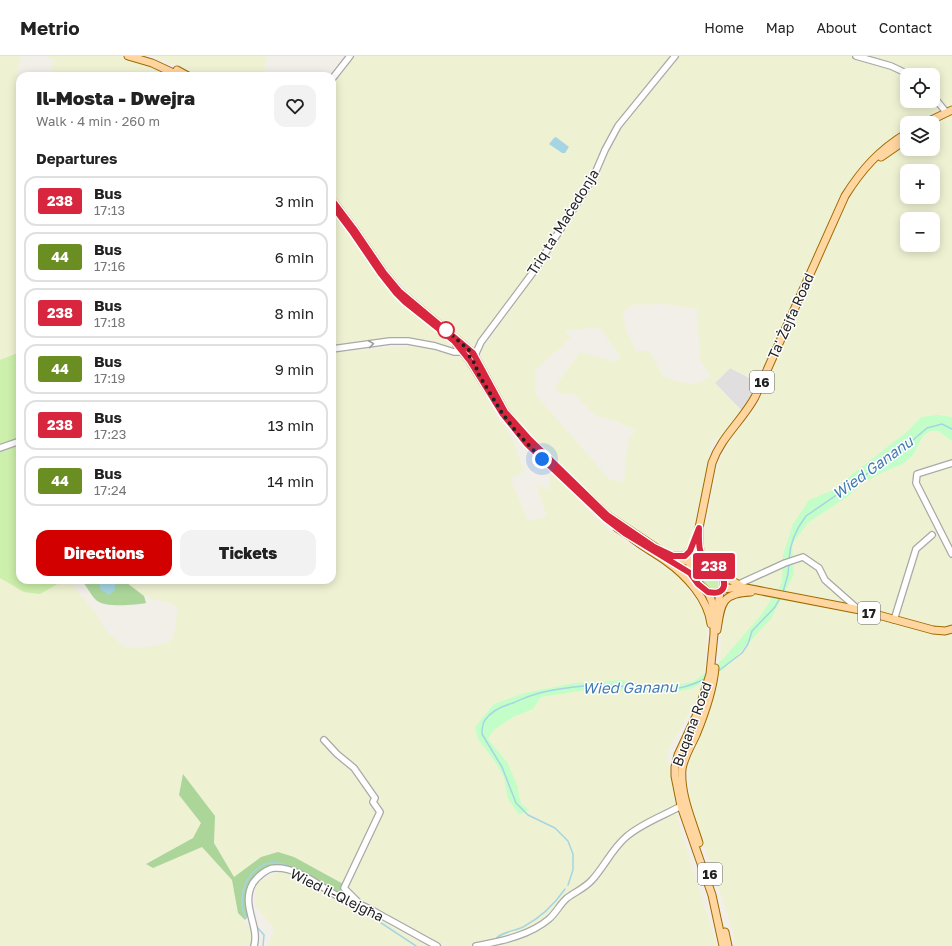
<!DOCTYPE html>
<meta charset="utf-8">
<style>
body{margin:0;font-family:"Golos Text",sans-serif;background:#f2f2f2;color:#222;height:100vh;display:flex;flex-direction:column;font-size:15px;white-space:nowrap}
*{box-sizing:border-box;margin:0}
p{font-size:13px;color:#767676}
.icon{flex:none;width:22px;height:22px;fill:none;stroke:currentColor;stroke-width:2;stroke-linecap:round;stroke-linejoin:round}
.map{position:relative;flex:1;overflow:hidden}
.details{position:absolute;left:16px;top:16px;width:320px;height:512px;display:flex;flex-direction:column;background:#fff;border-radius:12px;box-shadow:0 2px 10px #0003}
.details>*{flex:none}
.badge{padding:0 8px;border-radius:3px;font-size:14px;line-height:26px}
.controls{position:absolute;left:900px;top:12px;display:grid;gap:8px}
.controls a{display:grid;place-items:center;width:40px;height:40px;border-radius:8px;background:#fff;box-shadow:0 2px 10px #0003;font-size:20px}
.you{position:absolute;width:20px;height:20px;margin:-10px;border:3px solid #fff;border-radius:50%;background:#1a73e8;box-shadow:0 0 0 6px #1a73e833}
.map>.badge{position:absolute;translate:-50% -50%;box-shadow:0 0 0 2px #fff}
h2{padding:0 20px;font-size:15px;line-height:36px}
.round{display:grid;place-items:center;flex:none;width:42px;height:42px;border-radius:12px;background:#f2f2f2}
.head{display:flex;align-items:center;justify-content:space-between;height:68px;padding:0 20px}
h1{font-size:19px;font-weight:800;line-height:30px}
.primary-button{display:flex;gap:8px;margin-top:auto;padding:8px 20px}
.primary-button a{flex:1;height:46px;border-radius:12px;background:#d30000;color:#fff;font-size:16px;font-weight:800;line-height:46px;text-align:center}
.primary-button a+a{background:#f2f2f2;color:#222}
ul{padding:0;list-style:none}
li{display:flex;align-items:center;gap:12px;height:50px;margin:0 8px 6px;padding:0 12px;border:2px solid #e0e0e0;border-radius:12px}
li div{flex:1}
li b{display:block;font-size:15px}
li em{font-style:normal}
li .badge{min-width:44px;font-weight:700;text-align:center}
header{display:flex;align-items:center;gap:24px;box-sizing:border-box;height:56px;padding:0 20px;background:#fff;border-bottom:1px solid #e0e0e0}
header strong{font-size:19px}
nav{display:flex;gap:22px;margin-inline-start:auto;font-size:14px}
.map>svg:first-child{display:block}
.residential{fill:#e0dede}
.farmland{fill:#eff2d2;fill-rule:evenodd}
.grass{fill:#ccefab}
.forest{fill:#abd599}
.park{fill:#c3fec8}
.water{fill:#a5d5e3}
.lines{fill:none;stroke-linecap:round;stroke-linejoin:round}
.stream{stroke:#a5d5e3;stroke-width:1.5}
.minor-casing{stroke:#a9a9a9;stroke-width:8}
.major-casing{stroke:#9f6b00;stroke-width:9}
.minor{stroke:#fff;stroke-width:5.5}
.major{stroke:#ffd6a0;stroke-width:7}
.oneway{stroke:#9c9c9c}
.line-casing{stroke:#fff;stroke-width:9}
.line{stroke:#d7263d;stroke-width:6}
.walk{stroke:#222;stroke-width:4;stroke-dasharray:0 7.2}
.stop-dot{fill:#fff;stroke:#d7263d;stroke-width:2}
.labels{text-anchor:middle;stroke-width:3;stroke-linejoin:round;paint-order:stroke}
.shield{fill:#fff;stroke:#646464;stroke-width:1}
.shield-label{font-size:13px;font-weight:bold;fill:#222}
.street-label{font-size:14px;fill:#222;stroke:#fff}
.water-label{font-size:15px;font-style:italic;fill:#427ab2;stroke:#fff}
</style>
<header>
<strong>Metrio</strong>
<nav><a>Home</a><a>Map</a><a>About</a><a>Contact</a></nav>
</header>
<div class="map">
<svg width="952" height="890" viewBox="0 0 952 890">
<rect width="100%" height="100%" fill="#f2efe8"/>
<polygon class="residential" points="730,312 759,327 742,355 715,327"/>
<g class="farmland">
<polygon points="0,0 21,0 16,19 20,20 20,296 0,304"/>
<polygon points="45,0 120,0 159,13 174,20 48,20 55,5"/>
<polygon points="152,0 267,0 263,20 195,20 173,8"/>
<path d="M353 0H952V50L950 51 952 53V890H735L733 875 690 747 688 703 698 684 717 629 723 567 726 552 729 547 738 541 737 524 706 495 704 490V477L718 407 734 378 751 358 759 345 766 330 730 312 715 327 742 355 719 382 712 385 703 430 697 455 693 486 689 492 681 496H671L647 482 611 458 525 377 508 355 480 301 482 293 536 217 478 287 470 289 418 247 382 208 340 147 332 138V27ZM907 19H933V45H907ZM907 67H933V93H907ZM907 115H933V141H907ZM907 163H933V189H907ZM663 248 697 253 700 304 711 321 695 328 678 326 663 320 649 295H636L626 274 623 257 632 249ZM599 271 621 302 615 306 580 296 555 331 560 337 574 338 596 360 613 364 636 374 628 384 624 425 610 424 535 338V314L571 282 565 275Z"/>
<polygon points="332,153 379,220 403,249 448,283 452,288 451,291 438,287 397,284 332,290"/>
<polygon points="414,290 438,293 466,305 499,363 512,381 524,416 510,422 528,465 547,460 536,429 547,434 551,426 547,417 556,421 606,471 633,491 667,512 680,522 703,552 707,569 706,602 701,636 667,696 678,765 717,890 268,890 274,873 255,850 255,828 281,815 363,848 347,830 319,814 246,812 234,822 214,787 215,760 201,767 193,782 146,808 153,812 202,791 232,824 238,857 252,876 253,884 252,890 0,890 0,522 24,536 40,538 61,526 74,530 96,558 107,576 125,591 139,592 158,589 171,585 175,574 178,551 167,546 152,543 144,540 127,527 128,524 332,524 332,296"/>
</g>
<g class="grass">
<polygon points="20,296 20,383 0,391 0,304"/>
<polygon points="20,388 20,524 62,524 61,526 40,538 24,536 0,522 0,394 4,393 4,395"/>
<path d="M701 506C710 509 720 520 718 530L716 533C706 532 693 520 695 510Z"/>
</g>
<g class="forest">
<path d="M81 524H128L127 527 144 540 146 547C135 549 104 552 96 544 90 538 87 530 81 524Z"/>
<polygon points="183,718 215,760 214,787 234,821 261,801 278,796 294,801 347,830 365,849 344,842 290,814 273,811 254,824 247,849 248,860 245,864 238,857 232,824 202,791 153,812 146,808 193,782 201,767 179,739"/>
</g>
<polygon class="park" points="938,359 952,361 952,385 938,375 930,375 923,380 913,399 903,408 881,417 859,429 850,439 809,466 792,488 794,518 771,563 725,612 693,632 672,637 594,633 541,641 533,653 513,661 493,675 488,683 507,706 517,729 521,748 529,754 519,759 508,743 504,721 495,706 478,683 475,671 494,648 525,637 574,627 622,624 654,631 693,626 722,604 761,559 782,527 783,499 793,468 809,444 831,435 909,374 921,361"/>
<g class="water">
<polygon points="556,81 569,91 565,97 562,97 549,88 554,82"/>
<polygon points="102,524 115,525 115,534 109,539 100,533 100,526"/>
</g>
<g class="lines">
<g class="stream">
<path d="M789 503C790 487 796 473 806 460L899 396 927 372 942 368 952 373"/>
<polyline points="783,536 788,518 789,507"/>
<polyline points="717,616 742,597 748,588 752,575 775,551 780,542"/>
<polyline points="303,817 341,839"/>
<path d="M568 829 573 814V798L568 785 555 772 528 759 516 747 502 711 482 678C482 673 482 668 485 664 492 654 502 650 513 647 520 644 526 641 533 639 555 632 579 630 602 629 624 629 645 635 666 634 681 633 693 629 707 622"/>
<polyline points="354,849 416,890"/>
<path d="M246 862C235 842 247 811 270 807 279 806 287 809 295 813"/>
<polyline points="257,871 264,879 263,890"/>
<path d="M495 884C500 876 515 875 523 871 540 862 554 849 565 833"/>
</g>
<g class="minor-casing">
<g id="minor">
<polyline points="856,0 891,10 910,19"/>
<polyline points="332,23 350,0"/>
<polyline points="933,40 946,56"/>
<polyline points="332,293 390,285 408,285 435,290 454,296 462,296"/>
<polyline points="476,302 476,297 481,286 534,215 593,122 605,94 618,70 675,0"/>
<polyline points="0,392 20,385"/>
<polyline points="952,407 917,418 916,427 952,498"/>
<polyline points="739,528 785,507 803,501 819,512 825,524 859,554"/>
<polyline points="894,564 916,493 932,479"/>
<polyline points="324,684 337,698 354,712 375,742 373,746 380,756 344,832 360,848"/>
<path d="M254 890C260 870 240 849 253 827 257 821 267 812 275 812 301 811 322 834 344 843 350 846 356 847 361 849 370 852 378 858 386 862 403 871 420 881 437 890"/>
<path d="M476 890C501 885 529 880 549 863 556 857 560 848 567 842 575 836 585 832 592 824 604 811 612 793 626 781 642 767 663 760 681 750"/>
</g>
</g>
<g class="major-casing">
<g id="major">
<polyline points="128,0 152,7 180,20"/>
<polyline points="177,14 188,20"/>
<polyline points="925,67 952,54"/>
<polyline points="881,101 907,83"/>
<polyline points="332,144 354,173 384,217 399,235 473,297 505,356 529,384 607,459 670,501 691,506"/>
<polyline points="456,288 470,305 490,337"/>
<polyline points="617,472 637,485"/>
<path d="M699 472C699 479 698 490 701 497 708 508 726 514 724 530 722 538 714 537 708 536L694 523 690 517 689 513 695 492 712 407C721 381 742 365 755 341L845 140C862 113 879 94 907 77"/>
<path d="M632 482C643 491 655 497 666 505 686 519 708 543 711 568"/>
<polyline points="673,500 685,500 690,495 693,489"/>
<polyline points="668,504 690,517"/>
<path d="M723 520C728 523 738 527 741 531"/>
<polyline points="723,533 741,531 860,554 933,574 945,575 952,573"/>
<polyline points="708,536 712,546 714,555 714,578 710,618 698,656 678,699 675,711 675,720 681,750 712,839 723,890"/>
<polyline points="717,557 720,536"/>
<path d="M717 574C721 548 721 537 751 536"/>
<path d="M699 787C692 764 680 738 682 713 684 701 691 690 696 679 705 657 713 635 715 612"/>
<polyline points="725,876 728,890"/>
</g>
</g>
<use href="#minor" class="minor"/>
<use href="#major" class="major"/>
</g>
<defs><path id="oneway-chevron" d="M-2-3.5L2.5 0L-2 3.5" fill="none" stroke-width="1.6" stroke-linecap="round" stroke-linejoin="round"/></defs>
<use class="oneway" href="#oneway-chevron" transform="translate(371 288) rotate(-8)"/>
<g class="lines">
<g class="line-casing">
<path id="line" d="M332 144 354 173 384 217 399 235 473 297 505 356 530 384 607 459 654 491 673 500H685L690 495 699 472C699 479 698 490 701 497 708 509 726 513 724 530 722 538 714 537 708 536L698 528 690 517 626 478 605 462 527 388 502 357 470 305 454 285 405 246 396 237 381 218 353 177 332 149"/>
</g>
<use href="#line" class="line"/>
<polyline class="walk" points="446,274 444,272 469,294 468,298 477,311 476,314 502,357 517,377 542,403"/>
</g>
<circle class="stop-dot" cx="446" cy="274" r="8"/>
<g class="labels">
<g class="shield">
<rect x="750" y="315" width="24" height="22" rx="3"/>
<rect x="858" y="546" width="22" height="22" rx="3"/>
<rect x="698" y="807" width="24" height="22" rx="3"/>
</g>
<g class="shield-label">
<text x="762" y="331">16</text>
<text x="869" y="562">17</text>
<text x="710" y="823">16</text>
</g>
<g class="street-label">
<text transform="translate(563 166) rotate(-58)" y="5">Triq ta' Maċedonja</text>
<text transform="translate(791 260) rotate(-66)" y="5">Ta' Żejfa Road</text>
<text transform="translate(692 668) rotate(-70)" y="5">Buqana Road</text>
<text transform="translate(337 839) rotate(26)" y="5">Wied il-Qlejgħa</text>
</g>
<g class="water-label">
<text transform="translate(873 412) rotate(-36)" y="5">Wied Gananu</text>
<text transform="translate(630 632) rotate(-1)" y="5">Wied Gananu</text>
</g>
</g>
</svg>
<div class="controls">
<a><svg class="icon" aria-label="locate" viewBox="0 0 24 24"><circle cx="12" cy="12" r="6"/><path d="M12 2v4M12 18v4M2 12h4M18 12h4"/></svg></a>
<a><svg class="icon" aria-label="layers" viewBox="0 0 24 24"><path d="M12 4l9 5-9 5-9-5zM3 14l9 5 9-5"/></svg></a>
<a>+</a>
<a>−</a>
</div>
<div class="you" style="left:542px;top:403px"></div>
<b class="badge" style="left:714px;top:510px;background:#d7263d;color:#fff">238</b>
<section class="details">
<div class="head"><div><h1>Il-Mosta - Dwejra</h1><p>Walk · 4 min · 260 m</p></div><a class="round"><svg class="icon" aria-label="heart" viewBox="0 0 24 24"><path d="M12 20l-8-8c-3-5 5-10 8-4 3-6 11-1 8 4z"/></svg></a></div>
<h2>Departures</h2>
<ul>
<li><span class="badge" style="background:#d7263d;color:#fff">238</span><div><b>Bus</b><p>17:13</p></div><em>3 min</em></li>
<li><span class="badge" style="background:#6b8e23;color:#fff">44</span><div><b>Bus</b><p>17:16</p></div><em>6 min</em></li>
<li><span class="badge" style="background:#d7263d;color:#fff">238</span><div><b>Bus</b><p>17:18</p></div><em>8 min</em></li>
<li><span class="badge" style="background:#6b8e23;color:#fff">44</span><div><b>Bus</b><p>17:19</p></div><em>9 min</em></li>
<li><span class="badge" style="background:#d7263d;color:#fff">238</span><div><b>Bus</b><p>17:23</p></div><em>13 min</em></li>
<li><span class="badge" style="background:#6b8e23;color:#fff">44</span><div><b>Bus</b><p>17:24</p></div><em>14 min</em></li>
</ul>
<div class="primary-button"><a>Directions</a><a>Tickets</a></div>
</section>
</div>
